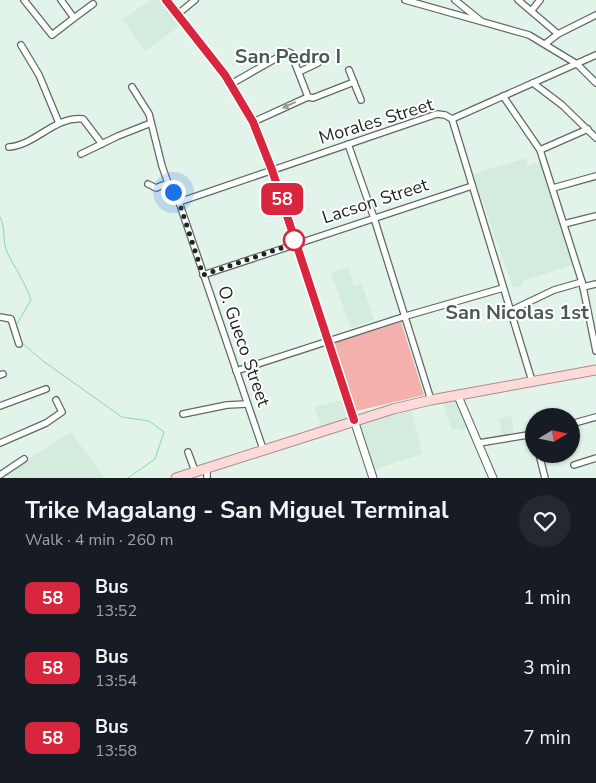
<!DOCTYPE html>
<meta charset="utf-8">
<style>
body{margin:0;font-family:"Nunito Sans",sans-serif;background:#242831;color:#f1f3f6;height:100vh;display:flex;flex-direction:column;font-size:19px;white-space:nowrap}
*{box-sizing:border-box;margin:0}
p{font-size:16px;color:#9ea1a6}
.icon{flex:none;width:28px;height:28px;fill:none;stroke:currentColor;stroke-width:2;stroke-linecap:round;stroke-linejoin:round}
.map{position:relative;height:478px;overflow:hidden}
.side{display:flex;flex-direction:column;background:#171b24;flex:1}
.side>*{flex:none}
.badge{padding:0 10px;border-radius:8px;font-size:18px;line-height:32px}
.needle{width:32px;rotate:80deg}
.buttons{position:absolute;left:525px;top:408px;display:grid;gap:10px}
.buttons a{display:grid;place-items:center;width:55px;height:55px;border-radius:50%;background:#171b24;box-shadow:0 1px 4px #0004;font-size:25px}
.you{position:absolute;width:25px;height:25px;margin:-12px;border:4px solid #fff;border-radius:50%;background:#1a73e8;box-shadow:0 0 0 8px #1a73e833}
.map>.badge{position:absolute;translate:-50% -50%;box-shadow:0 0 0 2px #fff}
.round{display:grid;place-items:center;flex:none;width:52px;height:52px;border-radius:26px;background:#242831}
.head{display:flex;align-items:center;justify-content:space-between;height:85px;padding:0 25px}
h1{font-size:24px;font-weight:700;line-height:38px}
ul{padding:0;list-style:none}
li{display:flex;align-items:center;gap:15px;height:70px;padding:0 25px}
li div{flex:1}
li b{display:block;font-size:19px}
li em{font-style:normal}
li .badge{min-width:55px;font-weight:700;text-align:center}
.map>svg:first-child{display:block}
.built{fill:#d3ecdd}
.park{fill:#f3b0ad}
.lines{fill:none;stroke-linecap:round;stroke-linejoin:round}
.stream{stroke:#84dcae;stroke-width:1}
.minor-casing{stroke:#5d6b63;stroke-width:8}
.tertiary-casing{stroke:#5d6b63;stroke-width:9}
.secondary-casing{stroke:#5d6b63;stroke-width:9}
.primary-casing{stroke:#ad8b88;stroke-width:11}
.minor{stroke:#fff;stroke-width:5.5}
.tertiary{stroke:#fff;stroke-width:7}
.secondary{stroke:#feedec;stroke-width:8}
.primary{stroke:#fcdad9;stroke-width:9}
.oneway{fill:#9a9d9c}
.line-casing{stroke:#fff;stroke-width:11}
.line{stroke:#d7263d;stroke-width:8}
.walk{stroke:#1f2522;stroke-width:5;stroke-dasharray:0 9}
.stop-dot{fill:#fff;stroke:#d7263d;stroke-width:2.5}
.labels{text-anchor:middle;stroke-width:4;stroke-linejoin:round;paint-order:stroke}
.street-label{font-size:18px;fill:#1f2522;stroke:#fff}
.quarter-label{font-size:20px;font-weight:bold;fill:#4b5a51;stroke:#fff}
</style>
<div class="map">
<svg width="596" height="478" viewBox="0 0 596 478">
<rect width="100%" height="100%" fill="#e2f3e9"/>
<g class="built">
<polygon points="150,0 164,0 182,24 145,51 123,20"/>
<polygon points="526,158 528,166 543,161 572,265 522,281 522,285 513,288 473,174"/>
<polygon points="348,268 354,286 362,284 374,320 351,328 331,273"/>
<polygon points="456,399 468,428 460,431 459,428 452,430 443,402"/>
<polygon points="342,400 347,419 321,427 315,407"/>
<polygon points="411,409 422,454 373,470 359,424"/>
<polygon points="511,416 514,434 502,436 499,418"/>
<polygon points="71,432 104,478 9,478 6,474"/>
</g>
<polygon class="park" points="401,322 424,395 356,411 334,343"/>
<g class="lines">
<g class="stream">
<path d="M0 217C6 227 2 241 7 252 15 268 25 282 31 300L15 327"/>
<polyline points="21,342 43,361 122,417 149,421 164,432 155,459 128,478"/>
</g>
<g class="minor-casing">
<g id="minor">
<polyline points="24,0 52,35 74,18 61,0"/>
<polyline points="405,0 529,35 577,64 596,83"/>
<polyline points="455,0 481,21"/>
<polyline points="518,0 558,34"/>
<polyline points="532,10 540,0"/>
<polyline points="178,14 195,0"/>
<polyline points="74,18 93,4"/>
<polyline points="545,44 558,34 596,15"/>
<polyline points="21,45 39,75 59,123"/>
<polyline points="349,70 361,100"/>
<polyline points="299,72 318,63"/>
<polyline points="533,83 562,105 596,138"/>
<polyline points="231,84 282,55 288,52 291,53 308,97 253,122"/>
<polyline points="132,87 149,114 162,166 168,183 179,202 263,449"/>
<polyline points="503,96 540,150 582,282 596,351"/>
<polyline points="308,97 313,98 354,82"/>
<polyline points="452,119 532,381"/>
<polyline points="348,144 374,218 431,400"/>
<path d="M9 147C36 145 54 116 83 119L102 144"/>
<polyline points="540,150 588,129"/>
<polyline points="81,154 118,136 151,123"/>
<polyline points="148,184 156,188 168,183"/>
<polyline points="553,188 596,176"/>
<polyline points="179,202 437,114 445,115 452,119 596,55"/>
<polyline points="564,224 596,216"/>
<polyline points="203,275 472,186"/>
<polyline points="583,287 596,284"/>
<polyline points="510,311 554,290 582,282"/>
<polyline points="0,317 11,319 19,344"/>
<polyline points="236,371 406,316 503,288"/>
<polyline points="0,375 3,374"/>
<polyline points="0,406 46,389"/>
<polyline points="183,414 227,405 247,404"/>
<polyline points="571,424 596,417"/>
<polyline points="0,443 46,423 62,412 56,400"/>
<polyline points="479,443 534,434"/>
<polyline points="188,452 195,471"/>
<polyline points="539,454 545,478"/>
<polyline points="574,465 596,458"/>
<polyline points="0,475 24,459"/>
<polyline points="207,478 207,467"/>
</g>
</g>
<g class="tertiary-casing">
<g id="tertiary">
<polyline points="458,396 493,478"/>
<polyline points="354,420 373,478"/>
</g>
</g>
<g class="secondary-casing">
<polyline id="secondary" points="166,0 225,75 253,122 272,170 354,420"/>
</g>
<g class="primary-casing">
<polyline id="primary" points="176,478 393,409 431,400 596,370"/>
</g>
<use href="#minor" class="minor"/>
<use href="#tertiary" class="tertiary"/>
<use href="#secondary" class="secondary"/>
<use href="#primary" class="primary"/>
</g>
<defs><path id="oneway-solid" d="M-6-.8H1V-3.2L6.5 0L1 3.2V.8H-6Z" transform="scale(1.25)"/></defs>
<use class="oneway" href="#oneway-solid" transform="translate(289 105) rotate(155)"/>
<g class="lines">
<g class="line-casing">
<polyline id="line" points="166,0 225,75 253,122 272,170 354,420"/>
</g>
<use href="#line" class="line"/>
<polyline class="walk" points="173,192 179,202 203,275 296,243 294,240"/>
</g>
<circle class="stop-dot" cx="294" cy="240" r="10"/>
<g class="labels">
<g class="street-label">
<text transform="translate(376 121) rotate(-17)" y="6">Morales Street</text>
<text transform="translate(375 201) rotate(-18)" y="6">Lacson Street</text>
<text transform="translate(244 346) rotate(71)" y="6">O. Gueco Street</text>
</g>
<g class="quarter-label">
<text x="288" y="63">San Pedro I</text>
<text x="517" y="319">San Nicolas 1st</text>
</g>
</g>
</svg>
<div class="buttons">
<a><svg class="needle" viewBox="-14 -14 28 28"><path d="M0-13l5 13h-10z" fill="#e53935"/><path d="M0 13l5-13h-10z" fill="#9ea1a6"/></svg></a>
</div>
<div class="you" style="left:173px;top:192px"></div>
<b class="badge" style="left:282px;top:199px;background:#d7263d;color:#fff">58</b>
</div>
<section class="side">
<div class="head"><div><h1>Trike Magalang - San Miguel Terminal</h1><p>Walk · 4 min · 260 m</p></div><a class="round"><svg class="icon" aria-label="heart" viewBox="0 0 24 24"><path d="M12 20l-8-8c-3-5 5-10 8-4 3-6 11-1 8 4z"/></svg></a></div>
<ul>
<li><span class="badge" style="background:#d7263d;color:#fff">58</span><div><b>Bus</b><p>13:52</p></div><em>1 min</em></li>
<li><span class="badge" style="background:#d7263d;color:#fff">58</span><div><b>Bus</b><p>13:54</p></div><em>3 min</em></li>
<li><span class="badge" style="background:#d7263d;color:#fff">58</span><div><b>Bus</b><p>13:58</p></div><em>7 min</em></li>
</ul>
</section>
